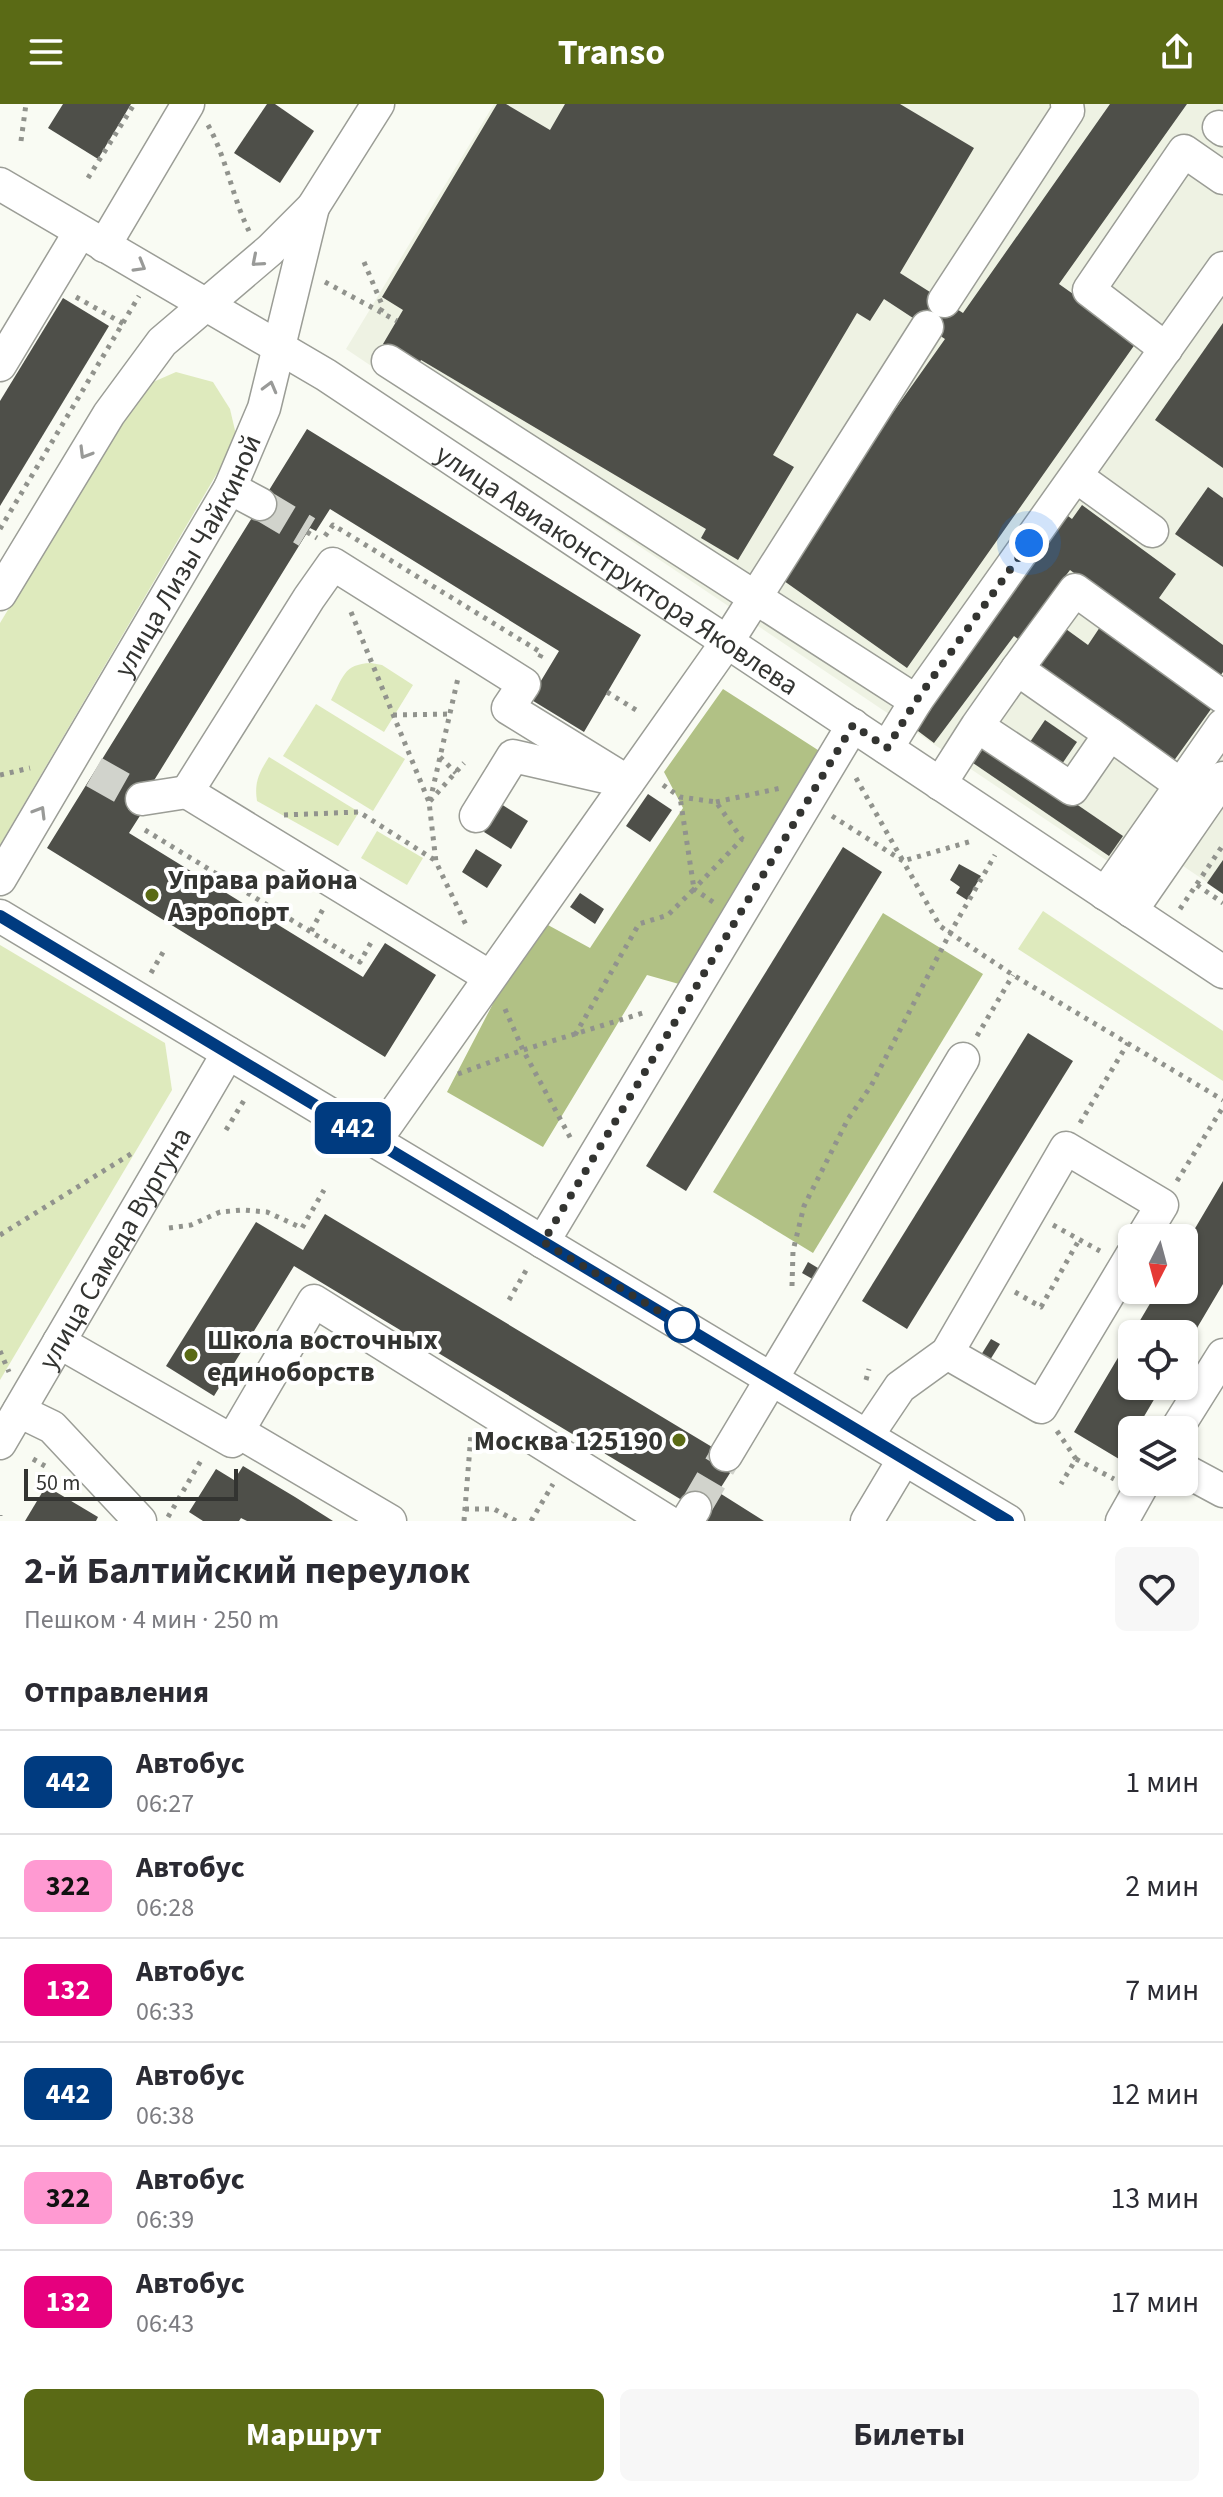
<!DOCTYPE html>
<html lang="ru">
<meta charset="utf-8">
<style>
body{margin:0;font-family:"Source Sans 3",sans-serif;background:#f7f7f7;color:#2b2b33;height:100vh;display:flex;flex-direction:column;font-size:30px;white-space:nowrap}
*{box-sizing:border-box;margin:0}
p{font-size:26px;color:#7c7c81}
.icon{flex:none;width:44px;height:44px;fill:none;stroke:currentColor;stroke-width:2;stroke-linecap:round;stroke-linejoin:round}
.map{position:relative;height:1417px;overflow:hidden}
.drawer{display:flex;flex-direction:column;background:#fff;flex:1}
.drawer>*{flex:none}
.badge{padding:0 16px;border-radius:12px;font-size:28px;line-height:52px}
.needle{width:52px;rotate:186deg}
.buttons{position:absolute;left:1118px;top:1120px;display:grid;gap:16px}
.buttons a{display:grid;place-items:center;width:80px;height:80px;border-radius:12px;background:#fff;box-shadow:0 2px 6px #0004;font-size:40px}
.scale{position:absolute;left:24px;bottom:20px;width:214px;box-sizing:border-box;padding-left:8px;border:4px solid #333431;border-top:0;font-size:22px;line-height:28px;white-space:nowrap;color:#333431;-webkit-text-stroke:6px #fff;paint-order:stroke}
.you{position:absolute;width:40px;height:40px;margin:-20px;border:6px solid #fff;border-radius:50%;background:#1a73e8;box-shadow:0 0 0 12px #1a73e833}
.map>.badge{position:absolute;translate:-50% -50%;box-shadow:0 0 0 4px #fff}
h2{padding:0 24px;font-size:30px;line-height:72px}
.round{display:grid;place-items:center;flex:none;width:84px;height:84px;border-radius:12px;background:#f7f7f7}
.head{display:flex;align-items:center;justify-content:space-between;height:136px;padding:0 24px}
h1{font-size:38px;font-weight:700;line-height:60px}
.button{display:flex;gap:16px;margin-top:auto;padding:16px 24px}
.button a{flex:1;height:92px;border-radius:12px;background:#5a6a15;color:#fff;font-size:32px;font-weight:700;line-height:92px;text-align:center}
.button a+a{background:#f7f7f7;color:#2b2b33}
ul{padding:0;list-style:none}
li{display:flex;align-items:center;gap:24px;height:104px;padding:0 24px;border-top:2px solid #e1e1e2}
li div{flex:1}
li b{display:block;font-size:30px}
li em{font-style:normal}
li .badge{min-width:88px;font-weight:700;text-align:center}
header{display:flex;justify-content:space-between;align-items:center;height:104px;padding:0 24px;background:#5a6a15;color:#fff;font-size:36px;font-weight:700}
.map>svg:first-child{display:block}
.built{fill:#eef2e3}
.green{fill:#deeabd}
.forest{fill:#b1c185}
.building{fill:#4e4f49}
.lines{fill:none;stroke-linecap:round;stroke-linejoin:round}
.minor-tunnel{stroke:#d1d3cc;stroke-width:32;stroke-dasharray:32 16;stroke-linecap:butt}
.minor-casing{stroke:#9b9d96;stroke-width:35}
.path{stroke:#91938d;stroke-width:5;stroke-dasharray:4 6;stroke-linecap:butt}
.minor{stroke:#fff;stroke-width:32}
.oneway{stroke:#999a98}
.line-casing{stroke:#fff;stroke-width:18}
.line{stroke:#003b80;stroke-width:12}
.walk{stroke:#333431;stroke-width:8;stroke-dasharray:0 14.4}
.poi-dot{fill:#5a6a15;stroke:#fff;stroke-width:3}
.stop-dot{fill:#fff;stroke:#003b80;stroke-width:4}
.labels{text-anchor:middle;stroke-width:8;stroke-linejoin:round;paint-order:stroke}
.street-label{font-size:28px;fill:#333431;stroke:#fff}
.poi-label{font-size:28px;font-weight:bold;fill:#333431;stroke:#fff;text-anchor:start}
</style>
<header><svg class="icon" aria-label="menu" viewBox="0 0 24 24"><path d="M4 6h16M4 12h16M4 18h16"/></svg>Transo<svg class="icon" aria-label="share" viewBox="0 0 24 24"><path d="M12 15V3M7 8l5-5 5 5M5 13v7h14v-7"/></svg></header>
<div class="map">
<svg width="1223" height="1417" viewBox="0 0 1223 1417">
<rect width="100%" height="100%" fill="#f9fbf3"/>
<g class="built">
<polygon points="494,0 1223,0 1223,593 1109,758 346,245"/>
<polygon points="1223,648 1223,789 1155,743"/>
</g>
<g class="green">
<polygon points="176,268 213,278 230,305 237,335 0,741 0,519 144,282"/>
<path d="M371 559 382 561 413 581 384 628 331 596C343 574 343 560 371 559Z"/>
<polygon points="316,600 405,655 373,707 283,652"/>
<path d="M269 653 359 708 338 742 257 697C254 678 259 669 269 653Z"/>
<polygon points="377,727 423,754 407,781 361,754"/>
<polygon points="1043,807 1223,927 1223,977 1018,845"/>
<polygon points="0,841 165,939 172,986 0,1276"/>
</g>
<g class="forest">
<polygon points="723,585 821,648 679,880 647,871 543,1043 447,988 537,815 590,844 683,704 664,668"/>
<polygon points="883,809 983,870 813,1149 713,1088"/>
</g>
<g class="building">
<polygon points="63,0 131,0 98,55 48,24"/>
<polygon points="267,0 275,0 314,27 280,79 234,49"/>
<polygon points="497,0 506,0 550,26 565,0 900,0 974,44 900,169 963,209 1110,0 1187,0 1059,180 1138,236 907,564 777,472 945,235 884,195 870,217 857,209 773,351 794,363 738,456 701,434 706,425 421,256 418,261 383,240 403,206 382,193"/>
<polygon points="63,194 109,222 0,402 0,297"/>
<polygon points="1223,219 1223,364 1155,316"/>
<polygon points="307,325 641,531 584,628 530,595 559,547 330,405 316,427 310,424 137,704 143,707 129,729 363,873 385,839 436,871 385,953 47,744"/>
<polygon points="1208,383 1223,394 1223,463 1175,430"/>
<polygon points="1082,401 1176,470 1159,494 1223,541 1223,568 1218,575 1070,466 1018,535 1014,532 934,639 910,621 1060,406 1072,415"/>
<polygon points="1059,520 1088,541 1100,523 1214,601 1173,658 1032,559"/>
<polygon points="1045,616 1077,638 1062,660 1030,638"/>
<polygon points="987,639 1123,732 1109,752 973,659"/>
<polygon points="648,690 672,706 650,738 626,722"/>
<polygon points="501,700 528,717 511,745 484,728"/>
<polygon points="843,743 882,768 686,1087 646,1062"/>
<polygon points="476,745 502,761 487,784 462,768"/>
<polygon points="1223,756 1223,790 1207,779"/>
<polygon points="959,760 981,772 967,796 956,789 960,783 950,776"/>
<polygon points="580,789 604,805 595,820 570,803"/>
<polygon points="1028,929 1073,957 907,1225 862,1197"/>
<polygon points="1223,1077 1223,1180 1184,1246 1184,1230 1132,1230 1158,1186 1184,1186 1184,1143"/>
<polygon points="325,1110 737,1358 718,1388 764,1417 700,1417 705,1410 294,1162 214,1292 166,1262 256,1118 303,1146"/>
<polygon points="808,1158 823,1167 816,1177 802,1169"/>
<polygon points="1132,1230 1132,1282 1162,1282 1136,1326 1132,1326 1132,1333 1119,1355 1074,1328"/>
<polygon points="991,1235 1000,1240 990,1256 981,1251"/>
<polygon points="243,1362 295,1393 333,1417 247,1417 241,1414 239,1417 203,1417 189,1408 216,1365 234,1376"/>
<polygon points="46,1382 98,1413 96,1417 25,1417"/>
</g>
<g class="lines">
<g class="minor-tunnel">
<polyline points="260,400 307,428"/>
<polyline points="94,668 142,695"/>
<polyline points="695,1404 726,1351"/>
</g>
<g class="minor-casing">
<g id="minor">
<polyline points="1219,23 1223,26"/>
<path id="s1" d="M0 80 326 271 1223 868"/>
<polyline points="104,142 188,0"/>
<polyline points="944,197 1068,7 1067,0"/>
<polyline points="1166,245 1089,186 1184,47 1223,74"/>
<polyline points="388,257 916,597"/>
<polyline points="0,261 80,128"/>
<polyline points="1077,373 1152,427"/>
<polyline points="230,384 260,400"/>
<polyline points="0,490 109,310 162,238 270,146 313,103 378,0"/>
<polyline points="1017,565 1075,486 1223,593"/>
<polyline points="1110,630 1181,681"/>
<polyline points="887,644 916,597 1223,164"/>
<polyline points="940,680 977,622 1072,685 1110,630 1017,565 977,622"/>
<polyline points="142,695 187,688"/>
<polyline points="476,712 513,652 605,673"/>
<path id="s2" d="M0 775 230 384 264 304 313 103"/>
<polyline points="1105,790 1223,621"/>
<polyline points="1131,807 1223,674"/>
<polyline points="0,812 1008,1417"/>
<polyline points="490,873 187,688 309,494 333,460 524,580 508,604 628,678"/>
<polyline points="375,1037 727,538 927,223"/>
<polyline points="543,1138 853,621"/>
<polyline points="59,1238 232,1337 314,1197 667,1417"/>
<polyline points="947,1249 1041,1303 1132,1151"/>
<polyline points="19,1307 52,1323 140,1417"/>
<polyline points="1176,1326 1223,1251"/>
<polyline points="237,1327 390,1417"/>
<polyline points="867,1332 900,1283 947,1249 1066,1044 1162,1101 1142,1134"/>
<path id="s3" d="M0 1339 228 949"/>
<polyline points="726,1351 963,955"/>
<polyline points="1184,1366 1223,1387"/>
<polyline points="687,1417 695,1404"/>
<polyline points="867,1417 904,1355"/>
<polyline points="1122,1417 1144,1378"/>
</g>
</g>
<g class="path">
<path d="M208 21C227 55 232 93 249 127"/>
<polyline points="21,37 26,0"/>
<polyline points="88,74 133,2"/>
<polyline points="364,158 383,203 380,208"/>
<polyline points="325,178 397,217"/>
<polyline points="76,193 124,220"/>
<polyline points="0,425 139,192"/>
<polyline points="307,428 317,434"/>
<polyline points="325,432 333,421 542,549 539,555"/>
<polyline points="351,508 429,698 436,758 467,823"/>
<polyline points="607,588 641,609"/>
<polyline points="393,611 451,610"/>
<polyline points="440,653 456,669"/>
<polyline points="0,671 30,664"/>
<polyline points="856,674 903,757 972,737"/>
<polyline points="663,681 680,693 716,698 742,735 748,739"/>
<polyline points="430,697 458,574"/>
<polyline points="430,697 464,659"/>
<polyline points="716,698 781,684"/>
<polyline points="284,711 359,708 436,757"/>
<polyline points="832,712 903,757 940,822 950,829 1013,871 1223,996"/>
<polyline points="145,726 360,858 373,835"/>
<polyline points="1197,781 1223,799"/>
<polyline points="713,798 694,785 742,735"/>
<polyline points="1180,805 1223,741"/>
<polyline points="311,827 323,805"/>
<polyline points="151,869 166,843"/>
<polyline points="505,905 523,946 571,1035"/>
<polyline points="575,931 639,820 668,811 694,785 680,693"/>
<polyline points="977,932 1013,871"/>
<polyline points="458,970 523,946 646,908"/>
<polyline points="1080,1019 1128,939"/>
<polyline points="226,1026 246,993"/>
<polyline points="1177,1077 1223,1003"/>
<polyline points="1053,1121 1100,1147"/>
<polyline points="169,1124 191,1121 220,1108 243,1106 267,1108 302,1124 324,1086"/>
<polyline points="0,1131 134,1048"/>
<polyline points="792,1182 793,1147 804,1102 848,1015 871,982 950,829 995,751"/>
<polyline points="1015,1188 1041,1203 1079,1136"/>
<polyline points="509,1196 528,1163"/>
<polyline points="0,1247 9,1268"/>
<polyline points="866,1276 869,1265"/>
<polyline points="1057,1327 1076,1355 1061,1380"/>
<polyline points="33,1355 45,1362"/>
<polyline points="1076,1355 1114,1375"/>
<polyline points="465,1405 494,1405 516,1417"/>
<polyline points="0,1411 0,1412"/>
<polyline points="168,1413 203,1353"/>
<polyline points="464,1417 471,1330"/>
<polyline points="531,1417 553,1380"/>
</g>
<use href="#minor" class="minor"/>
</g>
<defs><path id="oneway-chevron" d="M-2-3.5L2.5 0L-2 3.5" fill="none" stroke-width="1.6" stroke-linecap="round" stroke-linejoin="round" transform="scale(2)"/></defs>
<g class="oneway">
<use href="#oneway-chevron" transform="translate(257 157) rotate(139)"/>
<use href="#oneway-chevron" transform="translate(140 162) rotate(30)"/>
<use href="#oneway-chevron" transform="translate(270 283) rotate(-75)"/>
<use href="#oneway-chevron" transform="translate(85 349) rotate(121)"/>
<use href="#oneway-chevron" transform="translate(40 708) rotate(-59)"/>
</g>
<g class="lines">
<g class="line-casing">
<polyline id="line" points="0,812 1008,1417"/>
</g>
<use href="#line" class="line"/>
<polyline class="walk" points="682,1221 543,1138 853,621 887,644 916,597 1029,439"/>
</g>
<g class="poi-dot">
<circle cx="152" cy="791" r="8"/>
<circle cx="191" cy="1251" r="8"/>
<circle cx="679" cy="1336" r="8"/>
</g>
<circle class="stop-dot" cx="682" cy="1221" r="16"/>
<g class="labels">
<g class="street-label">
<text dy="10" stroke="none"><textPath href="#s2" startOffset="374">улица Лизы Чайкиной</textPath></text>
<text dy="10" stroke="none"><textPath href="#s1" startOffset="728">улица Авиаконструктора Яковлева</textPath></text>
<text dy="10" stroke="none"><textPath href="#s3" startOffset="226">улица Самеда Вургуна</textPath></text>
</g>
<g class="poi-label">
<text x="168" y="785">Управа района<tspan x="168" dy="32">Аэропорт</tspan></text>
<text x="207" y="1245">Школа восточных<tspan x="207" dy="32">единоборств</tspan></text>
<text x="663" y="1346" text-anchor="end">Москва 125190</text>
</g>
</g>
</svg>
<div class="buttons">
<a><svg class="needle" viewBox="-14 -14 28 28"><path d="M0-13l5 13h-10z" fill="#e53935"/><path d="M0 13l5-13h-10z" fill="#7c7c81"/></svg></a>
<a><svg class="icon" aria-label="locate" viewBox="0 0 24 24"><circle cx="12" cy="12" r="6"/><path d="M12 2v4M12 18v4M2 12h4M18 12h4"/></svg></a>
<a><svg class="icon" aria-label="layers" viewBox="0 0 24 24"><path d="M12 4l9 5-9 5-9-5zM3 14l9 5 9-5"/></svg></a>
</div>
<div class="scale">50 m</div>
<div class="you" style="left:1029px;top:439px"></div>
<b class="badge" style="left:353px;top:1024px;background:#003b80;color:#fff">442</b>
</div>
<section class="drawer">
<div class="head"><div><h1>2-й Балтийский переулок</h1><p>Пешком · 4 мин · 250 m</p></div><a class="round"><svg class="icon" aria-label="heart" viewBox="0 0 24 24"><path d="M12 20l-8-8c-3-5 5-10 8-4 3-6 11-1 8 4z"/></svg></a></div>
<h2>Отправления</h2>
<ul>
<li><span class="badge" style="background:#003b80;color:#fff">442</span><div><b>Автобус</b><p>06:27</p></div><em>1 мин</em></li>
<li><span class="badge" style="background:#ff9ad2;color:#111">322</span><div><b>Автобус</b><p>06:28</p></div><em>2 мин</em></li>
<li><span class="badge" style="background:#e6007e;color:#fff">132</span><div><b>Автобус</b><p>06:33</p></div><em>7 мин</em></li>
<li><span class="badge" style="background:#003b80;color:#fff">442</span><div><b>Автобус</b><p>06:38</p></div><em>12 мин</em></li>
<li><span class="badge" style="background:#ff9ad2;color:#111">322</span><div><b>Автобус</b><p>06:39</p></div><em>13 мин</em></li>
<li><span class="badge" style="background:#e6007e;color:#fff">132</span><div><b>Автобус</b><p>06:43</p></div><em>17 мин</em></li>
</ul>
<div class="button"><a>Маршрут</a><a>Билеты</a></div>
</section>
